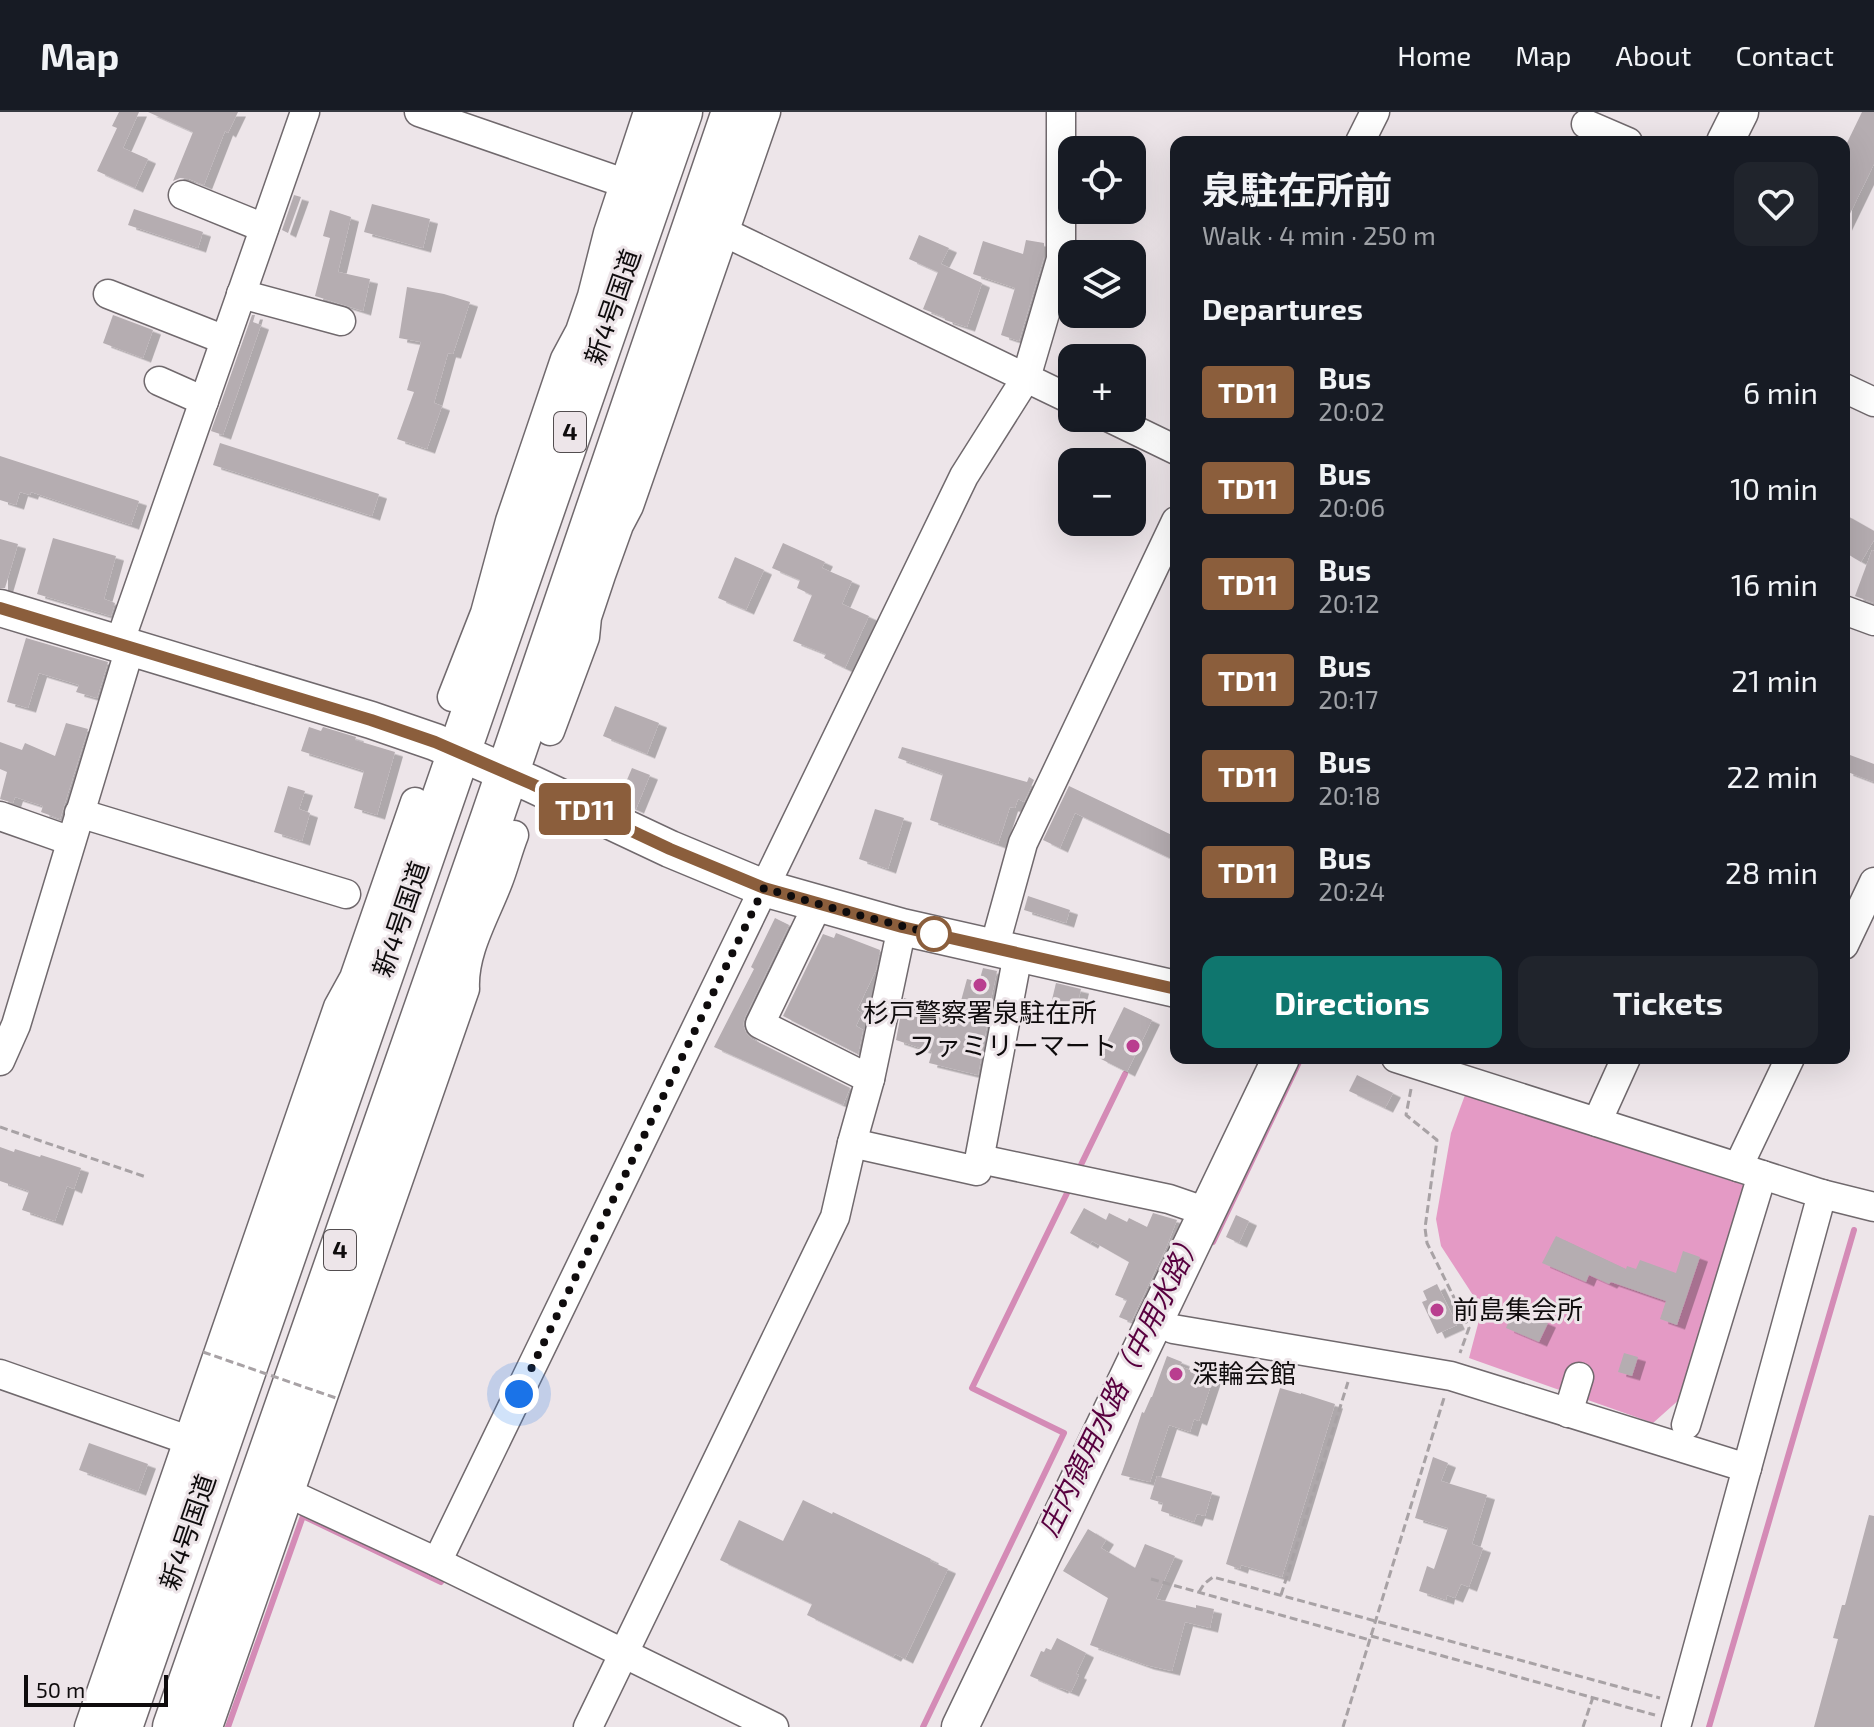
<!DOCTYPE html>
<meta charset="utf-8">
<style>
body{margin:0;font-family:"Exo 2","Noto Sans JP",sans-serif;background:#20242c;color:#f1f3f6;height:100vh;display:flex;flex-direction:column;font-size:30px;white-space:nowrap}
*{box-sizing:border-box;margin:0}
p{font-size:26px;color:#9ea1a6}
.icon{flex:none;width:44px;height:44px;fill:none;stroke:currentColor;stroke-width:2;stroke-linecap:round;stroke-linejoin:round}
.map{position:relative;flex:1;overflow:hidden}
.sheet{position:absolute;left:1170px;top:24px;width:680px;height:928px;display:flex;flex-direction:column;background:#171b24;border-radius:16px;box-shadow:0 8px 32px #0002}
.sheet>*{flex:none}
.badge{padding:0 16px;border-radius:6px;font-size:28px;line-height:52px}
.tools{position:absolute;left:1058px;top:24px;display:grid;gap:16px}
.tools a{display:grid;place-items:center;width:88px;height:88px;border-radius:16px;background:#171b24;box-shadow:0 8px 32px #0002;font-size:40px}
.scale{position:absolute;left:24px;bottom:20px;width:144px;box-sizing:border-box;padding-left:8px;border:4px solid #0f0c0d;border-top:0;font-size:22px;line-height:28px;white-space:nowrap;color:#0f0c0d;-webkit-text-stroke:6px #ede5e9;paint-order:stroke}
.you{position:absolute;width:40px;height:40px;margin:-20px;border:6px solid #fff;border-radius:50%;background:#1a73e8;box-shadow:0 0 0 12px #1a73e833}
.map>.badge{position:absolute;translate:-50% -50%;box-shadow:0 0 0 4px #fff}
h2{padding:0 32px;font-size:30px;line-height:72px}
.round{display:grid;place-items:center;flex:none;width:84px;height:84px;border-radius:16px;background:#20242c}
.head{display:flex;align-items:center;justify-content:space-between;height:136px;padding:0 32px}
h1{font-size:38px;font-weight:700;line-height:60px}
.button{display:flex;gap:16px;margin-top:auto;padding:16px 32px}
.button a{flex:1;height:92px;border-radius:16px;background:#0f766e;color:#fff;font-size:32px;font-weight:700;line-height:92px;text-align:center}
.button a+a{background:#20242c;color:#f1f3f6}
ul{padding:0;list-style:none}
li{display:flex;align-items:center;gap:24px;height:96px;padding:0 32px}
li div{flex:1}
li b{display:block;font-size:30px}
li em{font-style:normal}
li .badge{min-width:88px;font-weight:700;text-align:center}
header{display:flex;align-items:center;gap:48px;box-sizing:border-box;height:112px;padding:0 40px;background:#171b24;border-bottom:2px solid #363941}
header strong{font-size:38px}
nav{display:flex;gap:44px;margin-inline-start:auto;font-size:28px}
.map>svg:first-child{display:block}
.forest{fill:#e49ac5}
.lines{fill:none;stroke-linecap:round;stroke-linejoin:round}
.stream{stroke:#d48bb6;stroke-width:6}
.building{fill:#b5adb1;filter:url(#shadow)}
.minor-casing{stroke:#70696d;stroke-width:31}
.major-casing{stroke:#70696d;stroke-width:39}
.highway-casing{stroke:#70696d;stroke-width:45}
.path{stroke:#a8a2a5;stroke-width:3;stroke-dasharray:8 4;stroke-linecap:butt}
.minor{stroke:#fff;stroke-width:28}
.major{stroke:#fff;stroke-width:36}
.highway{stroke:#fff;stroke-width:42}
.path-bridge{stroke:#a8a2a5;stroke-width:3;stroke-dasharray:8 4;stroke-linecap:butt}
.line-casing{stroke:#fff;stroke-width:18}
.line{stroke:#8b5e3c;stroke-width:12}
.walk{stroke:#0f0c0d;stroke-width:8;stroke-dasharray:0 14.4}
.stop-dot{fill:#fff;stroke:#8b5e3c;stroke-width:4}
.poi-dot{fill:#b93e8f;stroke:#ede5e9;stroke-width:3}
.labels{text-anchor:middle;stroke-width:6;stroke-linejoin:round;paint-order:stroke}
.shield{fill:#ede5e9;stroke:#524d4f;stroke-width:2}
.shield-label{font-size:24px;font-weight:bold;fill:#0f0c0d}
.street-label{font-size:26px;fill:#0f0c0d;stroke:#ede5e9}
.poi-label{font-size:26px;fill:#0f0c0d;stroke:#ede5e9;text-anchor:start}
.water-label{font-size:28px;font-style:italic;fill:#58003f;stroke:#ede5e9}
</style>
<header>
<strong>Map</strong>
<nav><a>Home</a><a>Map</a><a>About</a><a>Contact</a></nav>
</header>
<div class="map">
<svg width="1874" height="1615" viewBox="0 0 1874 1615">
<defs>
<filter id="shadow"><feDropShadow dx="8" dy="4.5" stdDeviation="0" flood-color="#0004"/></filter>
</defs>
<rect width="100%" height="100%" fill="#ede5e9"/>
<polygon class="forest" points="1465,983 1772,1082 1719,1252 1653,1311 1469,1246 1482,1197 1441,1134 1436,1107 1451,1021"/>
<g class="lines">
<g class="stream">
<polyline points="1077,1061 1125,962"/>
<polyline points="1213,1130 1301,946"/>
<polyline points="228,1615 303,1404 441,1470"/>
<polyline points="923,1615 1064,1321 972,1276 1070,1075"/>
<polyline points="1709,1615 1854,1118"/>
</g>
</g>
<g class="building">
<polygon points="119,0 139,0 123,36 148,47 135,76 97,59 117,16 112,14"/>
<polygon points="148,0 238,0 228,21 225,19 204,73 189,67 180,66 173,69 193,20"/>
<polygon points="1862,0 1874,0 1874,52 1844,114 1844,37"/>
<polygon points="294,83 301,85 288,121 282,118"/>
<polygon points="372,92 430,107 423,136 364,120"/>
<polygon points="134,97 203,120 198,136 128,113"/>
<polygon points="330,98 351,105 338,160 370,167 363,199 315,184 330,126 323,124"/>
<polygon points="919,123 949,136 941,152 982,171 967,215 945,208 944,205 923,197 938,160 909,147"/>
<polygon points="1026,128 1044,131 1044,145 1019,229 1001,223 1015,176 973,162 983,129 1023,142"/>
<polygon points="407,175 444,182 470,190 453,242 448,241 434,291 442,294 427,337 397,327 414,280 407,278 421,230 399,226"/>
<polygon points="113,203 153,218 143,246 103,231"/>
<polygon points="252,203 255,203 253,210 261,213 223,323 211,319"/>
<polygon points="220,331 379,382 372,404 213,353"/>
<polygon points="0,344 139,389 131,413 31,380 30,383 20,380 16,393 0,388"/>
<polygon points="1844,402 1874,419 1874,428 1861,450 1844,440"/>
<polygon points="53,426 116,444 104,487 115,491 111,504 37,482"/>
<polygon points="0,427 18,432 5,476 0,476"/>
<polygon points="783,431 825,450 822,456 852,469 842,492 869,504 845,556 824,546 826,542 793,529 812,483 797,476 800,468 772,456"/>
<polygon points="1872,438 1874,439 1874,491 1855,484"/>
<polygon points="735,445 764,458 746,498 718,486"/>
<polygon points="26,526 108,550 97,586 76,580 79,573 39,561 28,596 7,590"/>
<polygon points="615,594 659,611 647,642 603,624"/>
<polygon points="66,611 88,617 60,707 41,700 43,694 15,685 13,691 0,687 7,660 0,657 0,630 22,638 25,631 55,644"/>
<polygon points="309,615 321,619 323,615 356,625 355,628 395,640 377,703 354,696 364,659 301,639"/>
<polygon points="902,635 1027,670 1029,665 1034,668 1024,690 1018,687 1015,696 1010,695 998,732 930,708 943,662 898,646"/>
<polygon points="1850,643 1874,652 1874,670 1845,659"/>
<polygon points="632,656 650,663 636,697 618,689"/>
<polygon points="288,674 305,679 299,697 310,701 302,729 274,720"/>
<polygon points="1069,674 1176,725 1176,749 1075,701 1060,736 1043,728"/>
<polygon points="875,697 904,706 888,757 859,747"/>
<polygon points="1028,784 1070,798 1066,811 1024,798"/>
<polygon points="775,806 789,813 745,905 743,912 746,921 752,927 850,976 843,993 714,935 754,857 751,855"/>
<polygon points="836,821 880,838 876,858 857,898 862,901 856,914 863,918 858,942 783,904 823,822 834,826"/>
<polygon points="983,856 997,859 988,902 989,902 978,963 929,951 932,940 896,928 904,886 943,899 944,892 959,896 967,867 979,870"/>
<polygon points="1056,871 1081,877 1075,902 1050,896"/>
<polygon points="1124,895 1152,908 1127,960 1099,946"/>
<polygon points="1357,963 1393,981 1385,996 1349,979"/>
<polygon points="0,1035 14,1040 15,1037 40,1045 41,1043 81,1056 74,1077 67,1074 55,1109 22,1098 29,1079 0,1069"/>
<polygon points="1084,1096 1106,1108 1109,1101 1127,1110 1129,1106 1147,1115 1153,1101 1177,1108 1166,1136 1131,1210 1119,1205 1127,1188 1115,1183 1129,1150 1092,1129 1090,1132 1070,1121"/>
<polygon points="1236,1103 1249,1109 1239,1131 1226,1125"/>
<polygon points="1556,1124 1626,1157 1627,1154 1636,1157 1640,1148 1676,1161 1683,1139 1700,1145 1677,1213 1660,1207 1666,1189 1611,1170 1609,1172 1589,1163 1586,1170 1542,1151"/>
<polygon points="1437,1172 1457,1213 1437,1222 1422,1190 1427,1188 1423,1179"/>
<polygon points="1514,1196 1548,1211 1539,1230 1506,1216"/>
<polygon points="1624,1241 1638,1245 1632,1264 1618,1260"/>
<polygon points="1167,1244 1182,1250 1180,1254 1213,1267 1199,1309 1194,1307 1190,1320 1169,1313 1150,1370 1121,1363 1142,1300 1144,1301 1151,1285 1152,1285"/>
<polygon points="1280,1276 1301,1282 1301,1281 1335,1292 1282,1465 1241,1453 1240,1457 1226,1452"/>
<polygon points="89,1331 148,1352 138,1379 79,1358"/>
<polygon points="1433,1345 1448,1351 1441,1369 1487,1383 1472,1432 1483,1436 1469,1475 1461,1472 1455,1486 1447,1483 1446,1488 1419,1479 1427,1454 1434,1457 1448,1416 1415,1406"/>
<polygon points="1157,1364 1212,1380 1205,1404 1197,1402 1194,1410 1161,1399 1163,1391 1150,1387"/>
<polygon points="803,1388 832,1402 833,1400 931,1447 930,1449 948,1457 905,1547 895,1542 893,1545 807,1503 812,1492 720,1448 739,1408 783,1429"/>
<polygon points="1869,1403 1874,1404 1874,1615 1814,1615 1838,1527 1833,1526 1842,1493 1845,1493"/>
<polygon points="1088,1417 1106,1428 1101,1436 1135,1456 1145,1432 1175,1444 1156,1487 1196,1496 1196,1493 1214,1497 1210,1516 1185,1510 1172,1559 1146,1553 1090,1533 1108,1486 1063,1459"/>
<polygon points="1057,1526 1086,1541 1076,1562 1079,1563 1071,1580 1061,1576 1060,1577 1030,1564 1041,1539 1044,1540 1046,1536 1051,1538"/>
</g>
<g class="lines">
<g class="minor-casing">
<g id="minor">
<polyline points="419,0 624,71"/>
<polyline points="1586,12 1628,30"/>
<polyline points="1360,30 1375,0"/>
<polyline points="183,83 264,116"/>
<polyline points="724,120 1072,288"/>
<polyline points="108,182 225,228"/>
<polyline points="241,182 341,209"/>
<polyline points="159,269 204,289"/>
<polyline points="1844,276 1874,290"/>
<polyline points="1110,306 1176,338"/>
<polyline points="1844,498 1874,509"/>
<polyline points="119,532 305,0"/>
<polyline points="452,585 485,501 510,409 565,247 580,219 592,184 608,121 648,0"/>
<polyline points="550,619 585,525 587,505 601,463 619,413 629,394 766,0"/>
<polyline points="79,701 346,782"/>
<polyline points="0,704 71,729"/>
<polyline points="818,792 760,912 870,967"/>
<polyline points="902,815 870,967 852,1031 977,1059 1018,842"/>
<polyline points="1844,833 1874,770"/>
<polyline points="994,836 1023,731 1176,409"/>
<polyline points="1396,946 1822,1082 1874,1095"/>
<polyline points="0,949 16,913 130,536"/>
<polyline points="1597,1010 1626,946"/>
<polyline points="980,1047 1169,1087 1207,1100"/>
<polyline points="1738,1055 1790,946"/>
<polyline points="1155,1208 1173,1217 1451,1264 1747,1356"/>
<polyline points="0,1262 188,1328"/>
<polyline points="1568,1301 1579,1265"/>
<polyline points="1686,1313 1762,1063"/>
<polyline points="290,1382 437,1450 774,1615"/>
<polyline points="437,1450 964,364 1026,266 1061,147 1061,0"/>
<polyline points="89,1615 338,895 354,866 415,690"/>
<path d="M208 1615 465 877C463 840 485 804 498 770 504 755 508 738 514 723"/>
<polyline points="588,1615 835,1105 852,1031"/>
<polyline points="1676,1615 1822,1082"/>
</g>
</g>
<g class="major-casing">
<g id="major">
<polyline points="1725,30 1740,0"/>
<polyline points="0,496 371,608 435,630 532,672 670,737 764,776 902,815 1176,877"/>
<polyline points="960,1615 1281,946"/>
</g>
</g>
<g class="highway-casing">
<g id="highway">
<polyline points="121,1615 681,0"/>
<polyline points="174,1615 492,706 733,0"/>
</g>
</g>
<g class="path">
<polyline points="1411,977 1406,1003 1437,1028 1425,1116 1427,1131 1469,1216 1460,1241"/>
<polyline points="0,1015 146,1065"/>
<polyline points="1151,1467 1370,1528"/>
<polyline points="1199,1480 1204,1472 1213,1465 1660,1586"/>
<polyline points="1281,1483 1348,1270"/>
<polyline points="1371,1524 1655,1603"/>
<polyline points="1343,1615 1444,1286"/>
<polyline points="1583,1615 1593,1585"/>
</g>
<use href="#minor" class="minor"/>
<use href="#major" class="major"/>
<use href="#highway" class="highway"/>
<polyline class="path-bridge" points="203,1240 336,1286"/>
</g>
<g class="lines">
<g class="line-casing">
<polyline id="line" points="0,496 371,608 435,630 532,672 670,737 764,776 902,815 1176,877"/>
</g>
<use href="#line" class="line"/>
<polyline class="walk" points="519,1282 764,776 846,800 934,822"/>
</g>
<circle class="stop-dot" cx="934" cy="822" r="16"/>
<g class="poi-dot">
<circle cx="980" cy="873" r="8"/>
<circle cx="1133" cy="934" r="8"/>
<circle cx="1437" cy="1198" r="8"/>
<circle cx="1176" cy="1262" r="8"/>
</g>
<g class="labels">
<g class="shield">
<rect x="554" y="300" width="32" height="40" rx="6"/>
<rect x="324" y="1118" width="32" height="40" rx="6"/>
</g>
<g class="shield-label">
<text x="570" y="328">4</text>
<text x="340" y="1146">4</text>
</g>
<g class="street-label">
<text transform="translate(613 195) rotate(-71)" y="9">新4号国道</text>
<text transform="translate(401 807) rotate(-71)" y="9">新4号国道</text>
<text transform="translate(188 1420) rotate(-71)" y="9">新4号国道</text>
</g>
<g class="poi-label">
<text x="980" y="910" text-anchor="middle">杉戸警察署泉駐在所</text>
<text x="1117" y="943" text-anchor="end">ファミリーマート</text>
<text x="1453" y="1207">前島集会所</text>
<text x="1192" y="1271">深輪会館</text>
</g>
<g class="water-label">
<text transform="translate(1120 1271) rotate(-64)" y="10">庄内領用水路（中用水路）</text>
</g>
</g>
</svg>
<div class="tools">
<a><svg class="icon" aria-label="locate" viewBox="0 0 24 24"><circle cx="12" cy="12" r="6"/><path d="M12 2v4M12 18v4M2 12h4M18 12h4"/></svg></a>
<a><svg class="icon" aria-label="layers" viewBox="0 0 24 24"><path d="M12 4l9 5-9 5-9-5zM3 14l9 5 9-5"/></svg></a>
<a>+</a>
<a>−</a>
</div>
<div class="scale">50 m</div>
<div class="you" style="left:519px;top:1282px"></div>
<b class="badge" style="left:585px;top:697px;background:#8b5e3c;color:#fff">TD11</b>
<section class="sheet">
<div class="head"><div><h1>泉駐在所前</h1><p>Walk · 4 min · 250 m</p></div><a class="round"><svg class="icon" aria-label="heart" viewBox="0 0 24 24"><path d="M12 20l-8-8c-3-5 5-10 8-4 3-6 11-1 8 4z"/></svg></a></div>
<h2>Departures</h2>
<ul>
<li><span class="badge" style="background:#8b5e3c;color:#fff">TD11</span><div><b>Bus</b><p>20:02</p></div><em>6 min</em></li>
<li><span class="badge" style="background:#8b5e3c;color:#fff">TD11</span><div><b>Bus</b><p>20:06</p></div><em>10 min</em></li>
<li><span class="badge" style="background:#8b5e3c;color:#fff">TD11</span><div><b>Bus</b><p>20:12</p></div><em>16 min</em></li>
<li><span class="badge" style="background:#8b5e3c;color:#fff">TD11</span><div><b>Bus</b><p>20:17</p></div><em>21 min</em></li>
<li><span class="badge" style="background:#8b5e3c;color:#fff">TD11</span><div><b>Bus</b><p>20:18</p></div><em>22 min</em></li>
<li><span class="badge" style="background:#8b5e3c;color:#fff">TD11</span><div><b>Bus</b><p>20:24</p></div><em>28 min</em></li>
</ul>
<div class="button"><a>Directions</a><a>Tickets</a></div>
</section>
</div>
